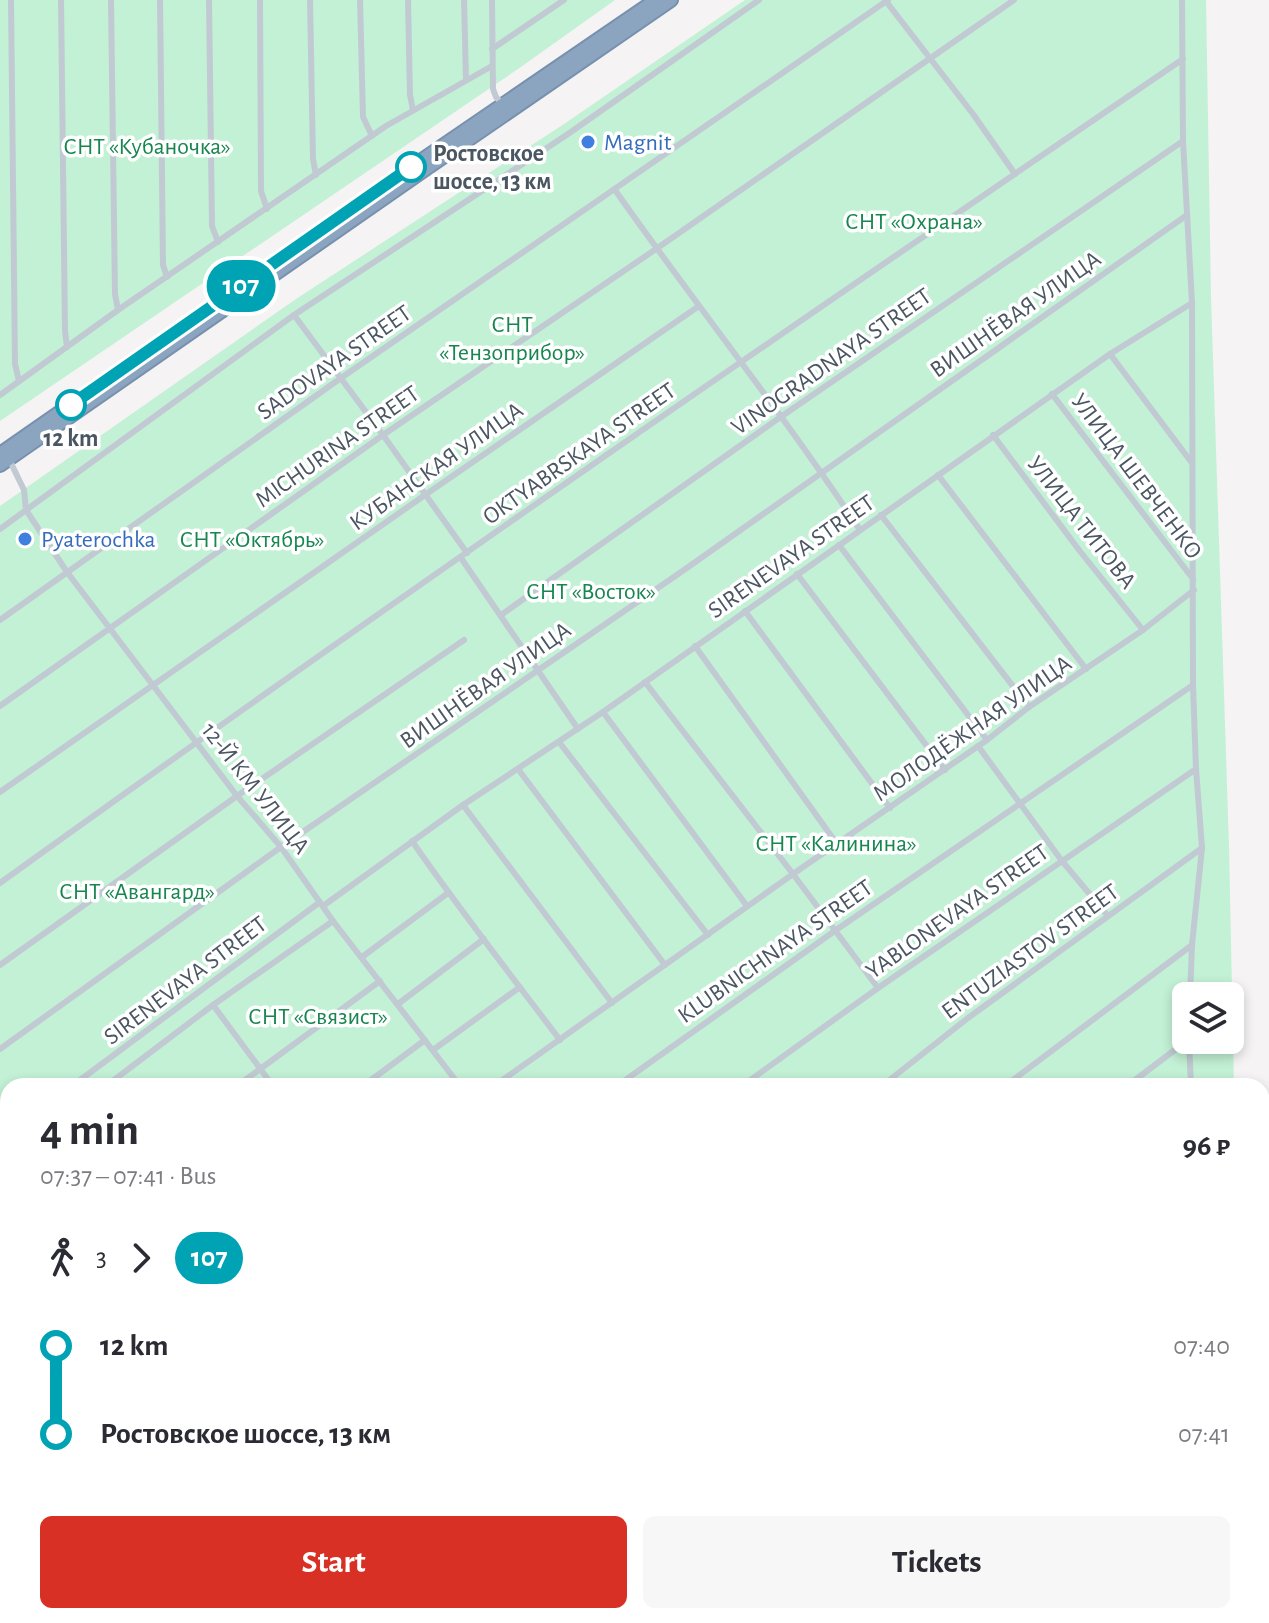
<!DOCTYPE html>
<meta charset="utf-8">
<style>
body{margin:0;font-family:"Alegreya Sans",sans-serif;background:#f7f7f7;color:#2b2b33;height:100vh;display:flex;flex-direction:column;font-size:30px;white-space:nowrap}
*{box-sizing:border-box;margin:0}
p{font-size:26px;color:#7c7c81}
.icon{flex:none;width:44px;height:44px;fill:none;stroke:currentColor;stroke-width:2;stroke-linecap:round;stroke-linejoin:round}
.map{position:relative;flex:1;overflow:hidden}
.panel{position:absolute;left:0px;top:1078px;width:1270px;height:546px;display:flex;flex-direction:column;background:#fff;border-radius:24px 24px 0 0;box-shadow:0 4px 12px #0003}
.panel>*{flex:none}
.badge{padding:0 16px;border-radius:26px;font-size:28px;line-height:52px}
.controls{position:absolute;left:1172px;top:982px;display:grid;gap:16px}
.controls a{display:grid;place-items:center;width:72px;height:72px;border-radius:12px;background:#fff;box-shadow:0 4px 12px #0003;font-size:40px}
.map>.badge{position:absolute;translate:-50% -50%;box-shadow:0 0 0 4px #fff}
.legs{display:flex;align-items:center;gap:12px;height:88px;padding:0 40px;font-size:26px}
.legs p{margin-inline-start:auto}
.headline{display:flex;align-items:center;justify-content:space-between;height:136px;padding:0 40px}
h1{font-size:44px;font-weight:700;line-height:60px}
.action{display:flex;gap:16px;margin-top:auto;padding:16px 40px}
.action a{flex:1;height:92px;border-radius:12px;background:#d93025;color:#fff;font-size:32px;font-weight:700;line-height:92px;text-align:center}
.action a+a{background:#f7f7f7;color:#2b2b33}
ul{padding:0 40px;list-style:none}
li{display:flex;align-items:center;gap:28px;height:88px;font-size:30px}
li i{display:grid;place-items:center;width:12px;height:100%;margin:0 10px;background:currentColor}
li i::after{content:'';width:20px;height:20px;margin:-10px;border:6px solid;border-radius:50%;background:#fff}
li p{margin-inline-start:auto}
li:first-child i{background:linear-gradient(#0000 50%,currentColor 0)}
li:last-child i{background:linear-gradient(currentColor 50%,#0000 0)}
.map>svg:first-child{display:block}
.green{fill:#c3f1d5;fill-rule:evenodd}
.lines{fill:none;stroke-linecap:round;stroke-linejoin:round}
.highway-casing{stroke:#7690ad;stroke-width:16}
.street{stroke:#c1cad2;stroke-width:6}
.highway{stroke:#8ba5c1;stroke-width:12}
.line-1-casing{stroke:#fff;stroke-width:18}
.line-1{stroke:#00a3b4;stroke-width:12}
.shop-dot{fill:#3f7fe0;stroke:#fff;stroke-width:3}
.stop-1-dot{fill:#fff;stroke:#00a3b4;stroke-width:4}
.labels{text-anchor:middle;stroke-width:7;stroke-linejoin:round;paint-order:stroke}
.shop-label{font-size:24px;fill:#366cbe;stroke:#fff;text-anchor:start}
.park-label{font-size:24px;fill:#17864f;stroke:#fff}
.stop-label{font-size:24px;font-weight:bold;fill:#4a5661;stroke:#fff;text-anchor:start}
.street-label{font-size:24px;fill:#4a5661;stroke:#fff}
</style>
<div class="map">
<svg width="1269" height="1623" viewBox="0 0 1269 1623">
<rect width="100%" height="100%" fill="#f5f3f3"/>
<g class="green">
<polygon points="0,0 615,0 518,69 0,421"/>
<path d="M745 0H1206L1211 297 1229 846 1234 1086H8V1616H1246V1623H0V506L296 299 564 124ZM1186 996H1230V1040H1186Z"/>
</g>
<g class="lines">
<g class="highway-casing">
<g id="highway">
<polyline points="0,454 422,160 656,0"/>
<polyline points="0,465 427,168 671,0"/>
</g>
</g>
<g class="street">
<polyline points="11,0 15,364 19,381"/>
<polyline points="61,0 65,331 67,347"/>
<polyline points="111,0 115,294 118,310"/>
<polyline points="160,0 163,265 167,277"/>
<polyline points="209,0 212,226 218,242"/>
<polyline points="260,0 261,191 267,209"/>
<polyline points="310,0 313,159 316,175"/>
<polyline points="360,0 363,117 372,136"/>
<polyline points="408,0 410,95 413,110"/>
<polyline points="464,0 466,79"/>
<polyline points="492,0 493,89 496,97 504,106"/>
<polyline points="885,0 973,114 1015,174"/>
<polyline points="1182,0 1183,141 1192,303 1193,685 1196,769 1202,848 1192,945 1190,996"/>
<polyline points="492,49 564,0"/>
<path d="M615 190C695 304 783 413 860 530"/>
<polyline points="294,315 383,435 467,553"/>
<polyline points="1110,354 1192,463"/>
<polyline points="1052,394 1193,579"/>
<polyline points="0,395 118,310 386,126 492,66"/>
<polyline points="993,435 1079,550 1143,630"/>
<polyline points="9,459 24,490 26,510 67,572 237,796 281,847 333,921 460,1086"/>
<polyline points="938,475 1086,669"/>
<polyline points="881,515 1029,707"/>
<polyline points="0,529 294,315 568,134 759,0"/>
<polyline points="839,545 987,740"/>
<polyline points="461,558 578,729"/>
<polyline points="797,574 945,770"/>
<polyline points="745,611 890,808"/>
<polyline points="501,615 782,416 1183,141"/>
<polyline points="0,620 341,378 888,0"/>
<polyline points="695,646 837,844"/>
<polyline points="645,682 793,874 878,988"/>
<polyline points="0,706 383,435 656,249 1014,0"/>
<polyline points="603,712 747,906"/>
<polyline points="559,742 708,935"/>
<polyline points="978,746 1062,861 1108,916"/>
<polyline points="518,769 665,965"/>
<polyline points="0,792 425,495 699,306"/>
<polyline points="463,805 612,1003"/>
<path d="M412 841C459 909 510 974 560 1040"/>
<path d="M0 883C390 602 786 330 1183 59"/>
<polyline points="323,906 463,805 603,712 1110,354 1192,303"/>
<polyline points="362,957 448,893"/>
<polyline points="0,965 237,796 464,640"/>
<polyline points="398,1004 484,939"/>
<polyline points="213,1005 273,1086"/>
<polyline points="1189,1040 1191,1086"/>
<polyline points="0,1049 281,847 684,570 1187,215"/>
<polyline points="433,1050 520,987"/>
<polyline points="72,1086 320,902"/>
<polyline points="106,1086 213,1005 333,921"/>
<polyline points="237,1086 380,981"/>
<polyline points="363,1086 425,1040"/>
<polyline points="494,1086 793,874 987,740 1029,707 1143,630 1194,590"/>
<polyline points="617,1086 836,930 1193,685"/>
<polyline points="742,1086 878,988 1196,769"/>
<polyline points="882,1086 968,1018 1202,848"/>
<polyline points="1005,1086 1192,945"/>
<polyline points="1127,1086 1188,1040"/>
<polyline points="0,1139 8,1133"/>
<polyline points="0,1166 8,1160"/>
<polyline points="0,1262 8,1256"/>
<polyline points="0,1358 8,1352"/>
<polyline points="0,1454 8,1448"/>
<polyline points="0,1554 8,1548"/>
<polyline points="0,1584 8,1595"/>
<polyline points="0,1615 8,1609"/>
<polyline points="24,1616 30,1623"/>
<polyline points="458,1616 464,1623"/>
<polyline points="866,1616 871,1623"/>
<polyline points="1214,1616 1215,1623"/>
<polyline points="51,1623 60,1616"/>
<polyline points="183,1623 193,1616"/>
<polyline points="309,1623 318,1616"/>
<polyline points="429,1623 438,1616"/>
<polyline points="538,1623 546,1616"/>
<polyline points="652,1623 661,1616"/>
<polyline points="765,1623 774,1616"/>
<polyline points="883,1623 892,1616"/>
<polyline points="995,1623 1005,1616"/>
<polyline points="1110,1623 1119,1616"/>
</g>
<use href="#highway" class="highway"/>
</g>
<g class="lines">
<g class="line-1-casing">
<polyline id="line-1" points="71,405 411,167"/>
</g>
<use href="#line-1" class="line-1"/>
</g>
<g class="shop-dot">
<circle cx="588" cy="142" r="8"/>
<circle cx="25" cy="539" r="8"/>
</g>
<g class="stop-1-dot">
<circle cx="411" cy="167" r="14"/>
<circle cx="71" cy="405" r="14"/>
</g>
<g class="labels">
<g class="shop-label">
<text x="604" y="150">Magnit</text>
<text x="41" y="547">Pyaterochka</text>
</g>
<g class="park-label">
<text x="147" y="154">СНТ «Кубаночка»</text>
<text x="914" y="229">СНТ «Охрана»</text>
<text x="512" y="332">СНТ<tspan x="512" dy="28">«Тензоприбор»</tspan></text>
<text x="252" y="547">СНТ «Октябрь»</text>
<text x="591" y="599">СНТ «Восток»</text>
<text x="836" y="851">СНТ «Калинина»</text>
<text x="137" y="899">СНТ «Авангард»</text>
<text x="318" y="1024">СНТ «Связист»</text>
</g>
<g class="stop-label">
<text x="433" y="161">Ростовское<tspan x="433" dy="28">шоссе, 13 км</tspan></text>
<text x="71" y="446" text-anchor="middle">12 km</text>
</g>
<g class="street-label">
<text transform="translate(1015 314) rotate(-35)" y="8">ВИШНЁВАЯ УЛИЦА</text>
<text transform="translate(831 361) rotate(-35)" y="8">VINOGRADNAYA STREET</text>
<text transform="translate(334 362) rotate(-35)" y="8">SADOVAYA STREET</text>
<text transform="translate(337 446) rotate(-35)" y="8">MICHURINA STREET</text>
<text transform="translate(579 453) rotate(-35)" y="8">OKTYABRSKAYA STREET</text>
<text transform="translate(436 466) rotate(-35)" y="8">КУБАНСКАЯ УЛИЦА</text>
<text transform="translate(1137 476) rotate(53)" y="8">УЛИЦА ШЕВЧЕНКО</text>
<text transform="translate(1082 522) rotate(52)" y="8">УЛИЦА ТИТОВА</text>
<text transform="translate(791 556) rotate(-35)" y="8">SIRENEVAYA STREET</text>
<text transform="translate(485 685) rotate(-35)" y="8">ВИШНЁВАЯ УЛИЦА</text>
<text transform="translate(972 728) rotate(-35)" y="8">МОЛОДЁЖНАЯ УЛИЦА</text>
<text transform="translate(256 788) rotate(52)" y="8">12-Й КМ УЛИЦА</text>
<text transform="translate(957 911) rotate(-35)" y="8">YABLONEVAYA STREET</text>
<text transform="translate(775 951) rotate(-35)" y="8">KLUBNICHNAYA STREET</text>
<text transform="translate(1030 951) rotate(-36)" y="8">ENTUZIASTOV STREET</text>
<text transform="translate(185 980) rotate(-37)" y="8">SIRENEVAYA STREET</text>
</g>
</g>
</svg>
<div class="controls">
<a><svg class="icon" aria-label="layers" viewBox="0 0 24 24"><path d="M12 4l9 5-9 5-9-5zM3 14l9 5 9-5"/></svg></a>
</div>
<b class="badge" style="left:241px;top:286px;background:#00a3b4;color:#fff">107</b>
<section class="panel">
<div class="headline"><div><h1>4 min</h1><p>07:37 – 07:41 · Bus</p></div><b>96 ₽</b></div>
<div class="legs"><svg class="icon" aria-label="walk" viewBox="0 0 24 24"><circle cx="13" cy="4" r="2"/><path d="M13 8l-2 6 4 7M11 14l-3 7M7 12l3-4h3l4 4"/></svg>3<svg class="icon" aria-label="forward" viewBox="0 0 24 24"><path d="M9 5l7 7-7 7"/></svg><b class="badge" style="background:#00a3b4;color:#fff">107</b></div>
<ul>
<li><i style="color:#00a3b4"></i><b>12 km</b><p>07:40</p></li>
<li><i style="color:#00a3b4"></i><b>Ростовское шоссе, 13 км</b><p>07:41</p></li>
</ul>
<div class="action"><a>Start</a><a>Tickets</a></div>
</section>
</div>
